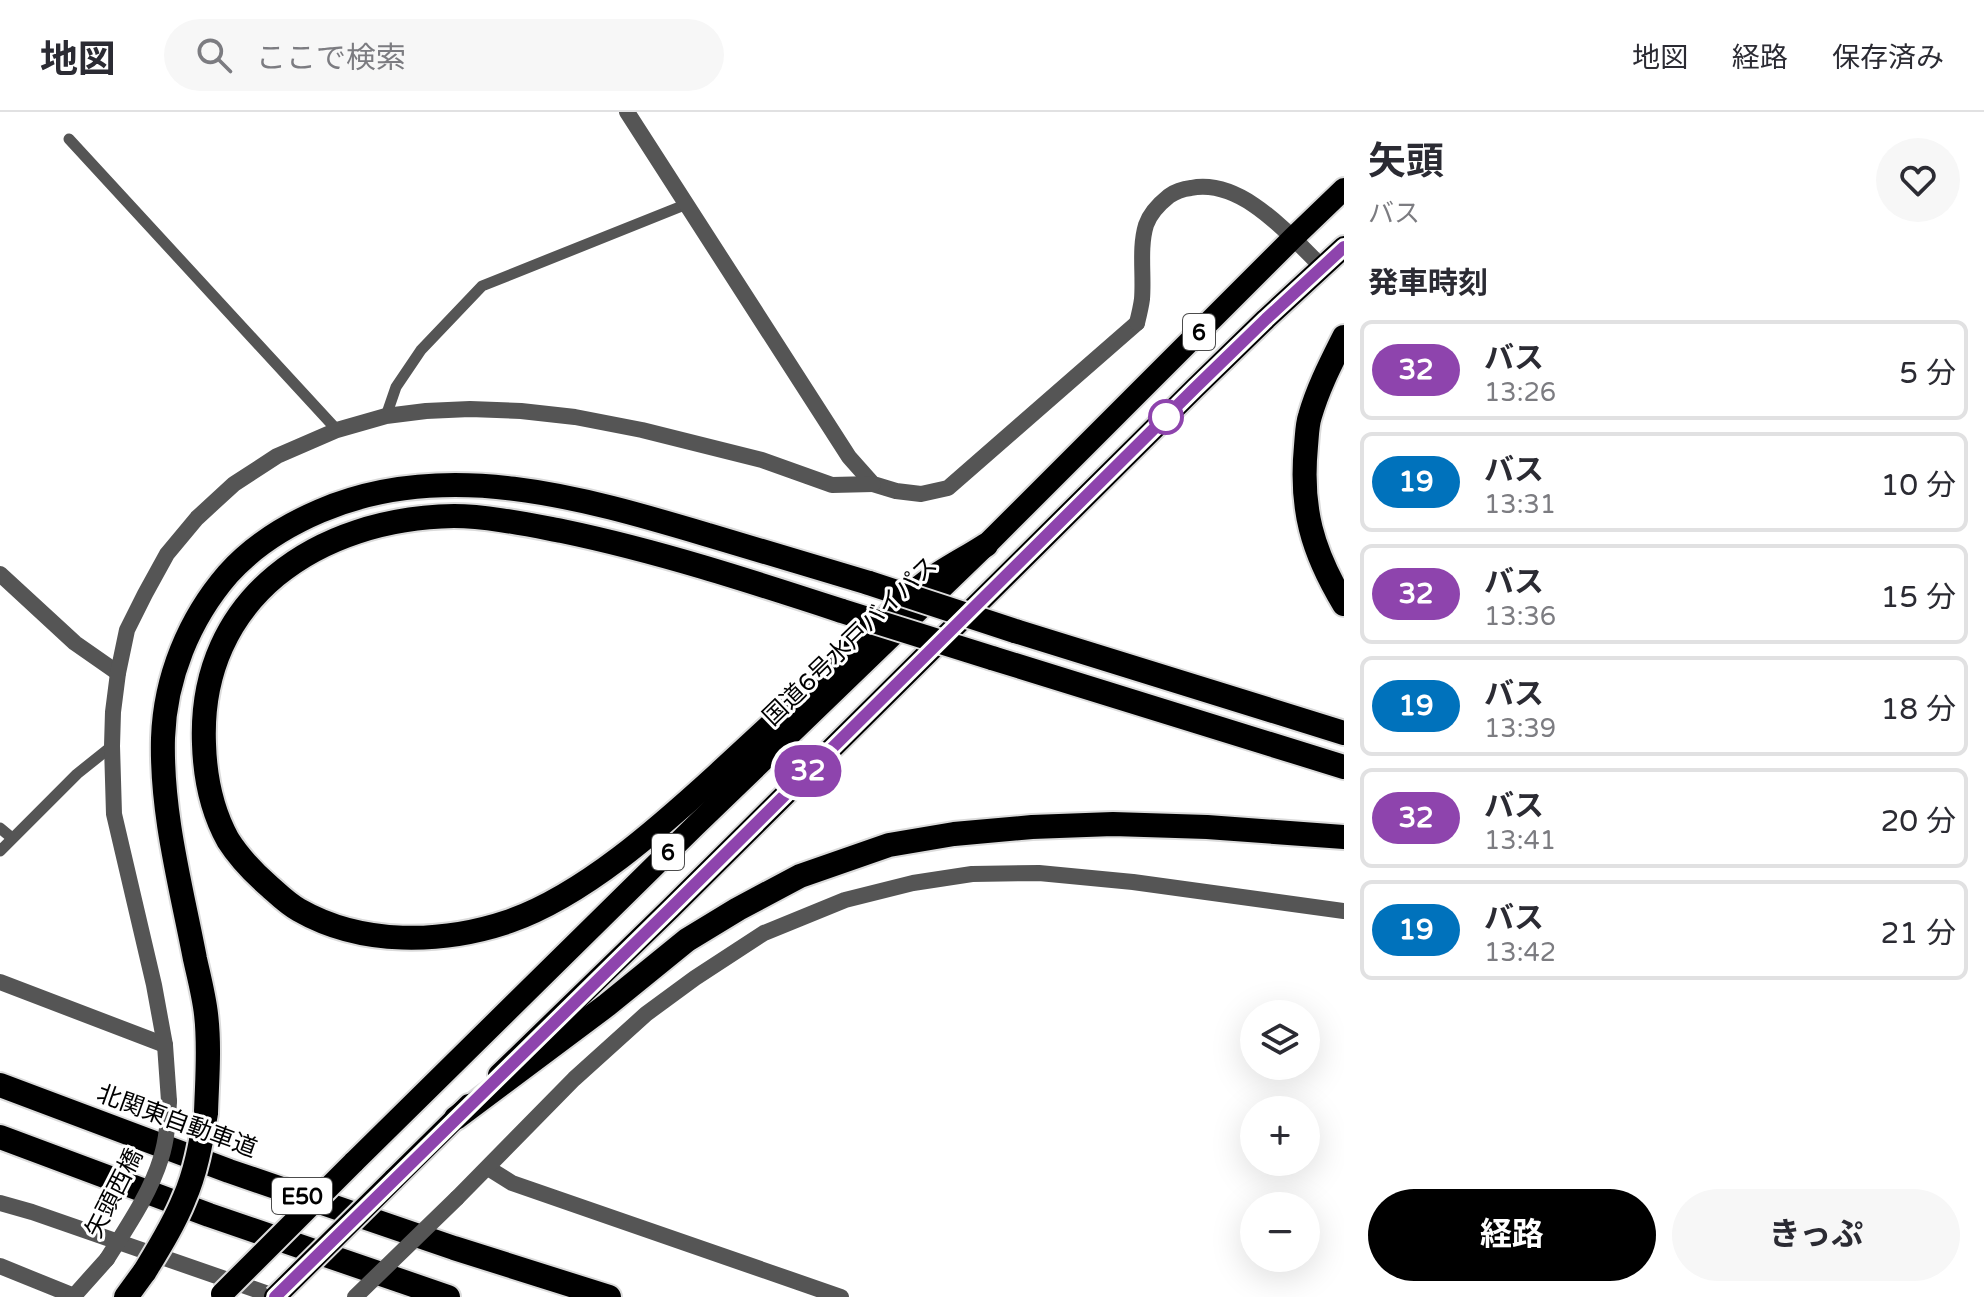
<!DOCTYPE html>
<html lang="ja">
<meta charset="utf-8">
<style>
body{margin:0;font-family:"Varela Round","Noto Sans JP",sans-serif;background:#f7f7f7;color:#2b2b33;height:100vh;display:flex;flex-direction:column;font-size:30px;white-space:nowrap}
*{box-sizing:border-box;margin:0}
p{font-size:26px;color:#7c7c81}
.icon{flex:none;width:44px;height:44px;fill:none;stroke:currentColor;stroke-width:2;stroke-linecap:round;stroke-linejoin:round}
.map{position:relative;flex:1;overflow:hidden}
.side{display:flex;flex-direction:column;background:#fff;width:640px}
.side>*{flex:none}
.badge{padding:0 16px;border-radius:26px;font-size:28px;line-height:52px}
.buttons{position:absolute;left:1240px;top:888px;display:grid;gap:16px}
.buttons a{display:grid;place-items:center;width:80px;height:80px;border-radius:50%;background:#fff;box-shadow:0 8px 32px #0002;font-size:40px}
.map>.badge{position:absolute;translate:-50% -50%;box-shadow:0 0 0 4px #fff}
h2{padding:0 24px;font-size:30px;line-height:72px}
.round{display:grid;place-items:center;flex:none;width:84px;height:84px;border-radius:42px;background:#f7f7f7}
.headline{display:flex;align-items:center;justify-content:space-between;height:136px;padding:0 24px}
h1{font-size:38px;font-weight:700;line-height:60px}
.button{display:flex;gap:16px;margin-top:auto;padding:16px 24px}
.button a{flex:1;height:92px;border-radius:48px;background:#000;color:#fff;font-size:32px;font-weight:700;line-height:92px;text-align:center}
.button a+a{background:#f7f7f7;color:#2b2b33}
ul{padding:0;list-style:none}
li{display:flex;align-items:center;gap:24px;height:100px;margin:0 16px 12px;padding:0 8px;border:4px solid #e1e1e2;border-radius:12px}
li div{flex:1}
li b{display:block;font-size:30px}
li em{font-style:normal}
li .badge{min-width:88px;font-weight:700;text-align:center}
header{display:flex;align-items:center;gap:48px;box-sizing:border-box;height:112px;padding:0 40px;background:#fff;border-bottom:2px solid #e1e1e2}
header strong{font-size:38px}
nav{display:flex;gap:44px;margin-inline-start:auto;font-size:28px}
.search{width:560px;height:72px;background:#f7f7f7;display:flex;align-items:center;gap:20px;box-sizing:border-box;padding:0 28px;border-radius:44px;color:#7c7c81;font-size:30px}
main{display:flex;flex:1;min-height:0}
.map>svg:first-child{display:block}
.lines{fill:none;stroke-linecap:round;stroke-linejoin:round}
.trunk-casing{stroke:#dbdbdb;stroke-width:26}
.motorway-casing{stroke:#dbdbdb;stroke-width:28}
.service{stroke:#555;stroke-width:11}
.minor{stroke:#555;stroke-width:16}
.tertiary{stroke:#555;stroke-width:16}
.trunk{stroke:#000;stroke-width:22}
.motorway{stroke:#000;stroke-width:24}
.trunk-bridge-casing{stroke:#dbdbdb;stroke-width:26;stroke-linecap:butt}
.motorway-bridge-casing{stroke:#dbdbdb;stroke-width:28;stroke-linecap:butt}
.minor-bridge{stroke:#555;stroke-width:16}
.trunk-bridge{stroke:#000;stroke-width:22}
.motorway-bridge{stroke:#000;stroke-width:24}
.line-casing{stroke:#fff;stroke-width:18}
.line{stroke:#8e44ad;stroke-width:12}
.stop-dot{fill:#fff;stroke:#8e44ad;stroke-width:4}
.labels{text-anchor:middle;stroke-width:6;stroke-linejoin:round;paint-order:stroke}
.shield{fill:#fff;stroke:#4c4c4c;stroke-width:2}
.shield-label{font-size:22px;font-weight:bold;fill:#000}
.street-label{font-size:24px;fill:#000;stroke:#fff}
</style>
<header>
<strong>地図</strong>
<div class="search"><svg class="icon" aria-label="search" viewBox="0 0 24 24"><circle cx="10" cy="10" r="6"/><path d="M15 15l6 6"/></svg>ここで検索</div>
<nav><a>地図</a><a>経路</a><a>保存済み</a></nav>
</header>
<main>
<div class="map">
<svg width="1344" height="1185" viewBox="0 0 1344 1185">
<rect width="100%" height="100%" fill="#fff"/>
<g class="lines">
<g class="trunk-casing">
<g id="trunk">
<polyline points="499,963 671,796 1195,276 1266,207 1344,135"/>
<polyline points="353,1051 695,714 986,433 1293,126 1344,77"/>
<polyline points="393,1068 469,993"/>
</g>
</g>
<g class="motorway-casing">
<g id="motorway">
<path d="M1344 225C1331 251 1318 276 1310 304 1307 313 1307 324 1306 334 1300 396 1312 439 1344 492"/>
<path d="M842 499C750 469 658 439 562 419 530 413 487 404 454 404 319 406 198 485 204 632 205 665 212 699 228 728 240 747 254 761 270 775 279 783 288 792 299 798 362 834 442 832 510 809 584 783 660 715 717 663 764 620 811 576 858 533 880 513 901 489 925 471 944 457 966 446 986 433"/>
<polyline points="1015,519 1344,621"/>
<polyline points="992,546 1344,655"/>
<polyline points="0,973 229,1059 454,1136 609,1185"/>
<path d="M206 1001C207 968 210 935 206 902 204 884 199 865 195 847 181 774 161 701 163 626 165 566 189 507 228 462 253 434 285 414 320 399 446 345 583 386 708 423 761 439 815 455 869 471"/>
<polyline points="456,1006 607,893 687,828 738,797 800,764 889,733 954,722 1032,715 1113,712 1207,715 1344,725"/>
<polyline points="0,1025 209,1103 448,1185"/>
<polyline points="126,1185 145,1159"/>
</g>
</g>
<g class="service">
<polyline points="69,27 337,318"/>
<polyline points="386,304 396,275 421,238 482,174 687,92"/>
<polyline points="0,716 12,726"/>
<polyline points="0,739 77,662 112,634"/>
</g>
<g class="minor">
<polyline points="627,0 849,345 873,372 896,379 921,382 948,376 1137,211"/>
<polyline points="0,462 75,531 118,561"/>
<polyline points="0,870 165,933"/>
<polyline points="169,989 165,933 154,873 114,702 112,634 113,600 118,561 127,518 145,482 167,442 197,406 234,372 277,344 337,318 386,304 426,299 470,297 521,299 575,305 642,318 762,348 832,373 873,372"/>
<polyline points="488,1056 512,1071 841,1185"/>
<polyline points="457,1086 574,967 646,902 695,866 764,821 845,788 913,771 972,762 1039,761 1133,770 1344,799"/>
<polyline points="0,1091 32,1100 277,1185"/>
<polyline points="0,1154 74,1184"/>
<polyline points="73,1185 107,1147"/>
</g>
<path class="tertiary" d="M1137 211C1139 203 1141 195 1142 187 1144 163 1139 136 1146 113 1150 101 1159 92 1169 84 1176 79 1182 77 1191 76 1242 66 1289 123 1322 155"/>
<use href="#trunk" class="trunk"/>
<use href="#motorway" class="motorway"/>
<g class="trunk-bridge-casing">
<g id="trunk-bridge">
<polyline points="222,1182 353,1051"/>
<polyline points="275,1185 393,1068"/>
</g>
</g>
<g class="motorway-bridge-casing">
<g id="motorway-bridge">
<polyline points="869,471 1015,519"/>
<polyline points="842,499 992,546"/>
<path d="M145 1159C159 1136 174 1112 184 1087 196 1060 201 1030 206 1001"/>
</g>
</g>
<g class="minor-bridge">
<path d="M107 1147C127 1115 150 1082 161 1046 167 1027 168 1008 169 989"/>
<polyline points="355,1185 457,1086"/>
</g>
<use href="#trunk-bridge" class="trunk-bridge"/>
<use href="#motorway-bridge" class="motorway-bridge"/>
</g>
<g class="lines">
<g class="line-casing">
<polyline id="line" points="275,1185 671,796 1195,276 1266,207 1344,135"/>
</g>
<use href="#line" class="line"/>
</g>
<circle class="stop-dot" cx="1166" cy="305" r="16"/>
<g class="labels">
<g class="shield">
<rect x="1183" y="202" width="32" height="36" rx="6"/>
<rect x="652" y="722" width="32" height="36" rx="6"/>
<rect x="272" y="1066" width="60" height="36" rx="6"/>
</g>
<g class="shield-label">
<text x="1199" y="228">6</text>
<text x="668" y="748">6</text>
<text x="302" y="1092">E50</text>
</g>
<g class="street-label">
<text transform="translate(850 529) rotate(-44)" y="8">国道6号水戸バイパス</text>
<text transform="translate(177 1009) rotate(20)" y="8">北関東自動車道</text>
<text transform="translate(114 1081) rotate(-63)" y="8">矢頭西橋</text>
</g>
</g>
</svg>
<div class="buttons">
<a><svg class="icon" aria-label="layers" viewBox="0 0 24 24"><path d="M12 4l9 5-9 5-9-5zM3 14l9 5 9-5"/></svg></a>
<a>+</a>
<a>−</a>
</div>
<b class="badge" style="left:808px;top:659px;background:#8e44ad;color:#fff">32</b>
</div>
<section class="side">
<div class="headline"><div><h1>矢頭</h1><p>バス</p></div><a class="round"><svg class="icon" aria-label="heart" viewBox="0 0 24 24"><path d="M12 20l-8-8c-3-5 5-10 8-4 3-6 11-1 8 4z"/></svg></a></div>
<h2>発車時刻</h2>
<ul>
<li><span class="badge" style="background:#8e44ad;color:#fff">32</span><div><b>バス</b><p>13:26</p></div><em>5 分</em></li>
<li><span class="badge" style="background:#0072bc;color:#fff">19</span><div><b>バス</b><p>13:31</p></div><em>10 分</em></li>
<li><span class="badge" style="background:#8e44ad;color:#fff">32</span><div><b>バス</b><p>13:36</p></div><em>15 分</em></li>
<li><span class="badge" style="background:#0072bc;color:#fff">19</span><div><b>バス</b><p>13:39</p></div><em>18 分</em></li>
<li><span class="badge" style="background:#8e44ad;color:#fff">32</span><div><b>バス</b><p>13:41</p></div><em>20 分</em></li>
<li><span class="badge" style="background:#0072bc;color:#fff">19</span><div><b>バス</b><p>13:42</p></div><em>21 分</em></li>
</ul>
<div class="button"><a>経路</a><a>きっぷ</a></div>
</section>
</main>
